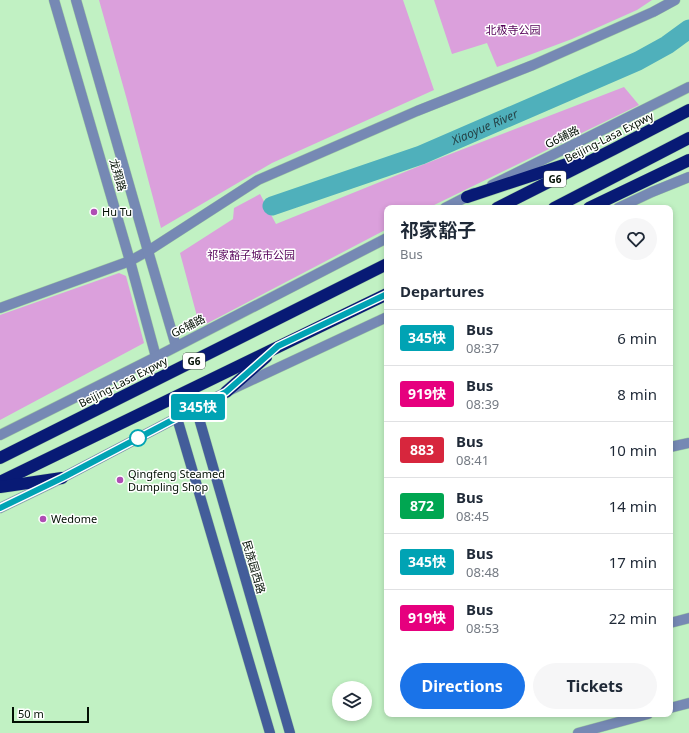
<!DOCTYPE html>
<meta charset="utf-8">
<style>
body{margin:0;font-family:"Noto Sans","Noto Sans SC",sans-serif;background:#f6f6f7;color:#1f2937;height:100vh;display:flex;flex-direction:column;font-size:15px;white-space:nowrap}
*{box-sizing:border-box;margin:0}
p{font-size:13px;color:#747a83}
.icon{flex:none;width:22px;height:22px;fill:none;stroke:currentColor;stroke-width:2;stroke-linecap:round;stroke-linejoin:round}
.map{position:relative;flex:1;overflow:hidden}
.sheet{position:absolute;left:384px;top:205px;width:289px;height:512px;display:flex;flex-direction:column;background:#fff;border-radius:8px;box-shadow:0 2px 6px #0003}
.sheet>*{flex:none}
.badge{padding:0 8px;border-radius:3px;font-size:14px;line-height:26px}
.controls{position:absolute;left:332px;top:681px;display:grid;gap:8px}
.controls a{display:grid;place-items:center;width:40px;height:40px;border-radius:50%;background:#fff;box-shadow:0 2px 6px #0003;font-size:20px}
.scale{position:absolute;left:12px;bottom:10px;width:77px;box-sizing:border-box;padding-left:4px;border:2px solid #021003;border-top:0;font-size:11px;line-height:14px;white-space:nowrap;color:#021003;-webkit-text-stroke:3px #fff;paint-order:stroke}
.map>.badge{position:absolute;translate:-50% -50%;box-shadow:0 0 0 2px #fff}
h2{padding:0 16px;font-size:15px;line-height:36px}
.round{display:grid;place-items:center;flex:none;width:42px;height:42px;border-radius:21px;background:#f6f6f7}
.summary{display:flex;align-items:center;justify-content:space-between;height:68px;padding:0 16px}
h1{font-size:19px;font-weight:700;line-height:30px}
.button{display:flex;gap:8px;margin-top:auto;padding:8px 16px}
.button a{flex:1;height:46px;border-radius:24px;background:#1a73e8;color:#fff;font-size:16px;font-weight:700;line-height:46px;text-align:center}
.button a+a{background:#f6f6f7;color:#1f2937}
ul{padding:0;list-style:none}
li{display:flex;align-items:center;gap:12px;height:56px;padding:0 16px;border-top:1px solid #e0e1e3}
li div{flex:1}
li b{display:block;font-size:15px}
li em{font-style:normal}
li .badge{min-width:44px;font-weight:700;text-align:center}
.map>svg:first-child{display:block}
.green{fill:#dba0dc}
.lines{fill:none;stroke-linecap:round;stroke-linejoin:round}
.river{stroke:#4fb0bb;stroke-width:19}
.minor-casing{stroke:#a2cda4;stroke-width:11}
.tertiary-casing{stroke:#a2cda4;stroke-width:11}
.secondary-casing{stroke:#a2cda4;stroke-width:11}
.motorway-casing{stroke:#a2cda4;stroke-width:13}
.minor{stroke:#7689b4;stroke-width:10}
.tertiary{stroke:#7689b4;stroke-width:10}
.secondary{stroke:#435d9a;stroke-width:10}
.motorway{stroke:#081a75;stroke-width:12}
.line-casing{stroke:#fff;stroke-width:9}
.line{stroke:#00a3b4;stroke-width:6}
.poi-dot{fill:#af4db4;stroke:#fff;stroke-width:1.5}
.stop-dot{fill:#fff;stroke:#00a3b4;stroke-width:2}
.labels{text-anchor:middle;stroke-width:3;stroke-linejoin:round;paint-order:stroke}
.shield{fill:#fff;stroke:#4e584f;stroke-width:1}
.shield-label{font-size:10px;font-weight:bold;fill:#021003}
.park-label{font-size:11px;fill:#540158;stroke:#fff}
.street-label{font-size:11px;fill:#021003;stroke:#fff}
.poi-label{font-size:11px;fill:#021003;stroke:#fff;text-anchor:start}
.water-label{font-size:12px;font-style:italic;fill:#254347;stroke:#fff}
</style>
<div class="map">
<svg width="689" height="733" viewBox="0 0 689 733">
<rect width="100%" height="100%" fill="#c1f1c3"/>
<g class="green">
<polygon points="99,0 403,0 434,90 272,163 161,228 127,100"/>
<polygon points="434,0 652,0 637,10 572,39 497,67 487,43 452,54"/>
<polygon points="624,87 639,105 428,208 387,208 387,229 206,324 198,320 180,253 233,219 234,208 260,194 276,224 422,165"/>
<polygon points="119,273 126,276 144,343 0,420 0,315"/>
</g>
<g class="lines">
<path class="river" id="s1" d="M272 206 421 155 638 61 667 45 689 29"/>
<g class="minor-casing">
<g id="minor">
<polyline points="0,308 130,261 148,251 258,180 417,111 533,65 653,12 675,0"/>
<polyline points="670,447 689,443"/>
<polyline points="670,623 689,618"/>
<polyline points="670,708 689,703"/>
<polyline points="578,733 648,714"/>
</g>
</g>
<g class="tertiary-casing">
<g id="tertiary">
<polyline points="54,0 130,261 156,357"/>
<polyline points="76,0 148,251 176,346"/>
<polyline points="492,185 689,87"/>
<polyline points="445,208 474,193"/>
<polyline points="618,208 652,192 689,177"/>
<polyline points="0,435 156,357 387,238"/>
<polyline points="0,508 62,478 226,392 387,317"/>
</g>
</g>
<g class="secondary-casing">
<g id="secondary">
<polyline points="196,408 290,733"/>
<polyline points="177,418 270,733"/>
</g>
</g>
<g class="motorway-casing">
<g id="motorway">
<polyline points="467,197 576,161"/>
<polyline points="497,208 614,149 689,110"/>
<polyline points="554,208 689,138"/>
<polyline points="589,208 689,160"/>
<polyline points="226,392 266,357"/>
<polyline points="0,458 387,264"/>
<polyline points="0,482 387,294"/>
<polyline points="0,487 62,478"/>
</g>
</g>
<use href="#minor" class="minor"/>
<use href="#tertiary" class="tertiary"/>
<use href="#secondary" class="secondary"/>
<use href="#motorway" class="motorway"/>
</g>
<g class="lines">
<g class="line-casing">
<polyline id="line" points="0,508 62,478 226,392 278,346 387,294"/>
</g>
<use href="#line" class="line"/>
</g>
<g class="poi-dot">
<circle cx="94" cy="212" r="4"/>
<circle cx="120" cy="480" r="4"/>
<circle cx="43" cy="519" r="4"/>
</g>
<circle class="stop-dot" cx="138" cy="438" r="8"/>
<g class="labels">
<g class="shield">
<rect x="544" y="171" width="22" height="16" rx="3"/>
<rect x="183" y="353" width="22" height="16" rx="3"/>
</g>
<g class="shield-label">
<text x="555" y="183">G6</text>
<text x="194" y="365">G6</text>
</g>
<g class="park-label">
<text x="513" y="34">北极寺公园</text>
<text x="251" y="259">祁家豁子城市公园</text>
</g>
<g class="street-label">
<text transform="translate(562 137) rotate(-26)" y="4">G6辅路</text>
<text transform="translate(609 137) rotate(-27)" y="4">Beijing-Lasa Expwy</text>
<text transform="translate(118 175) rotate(74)" y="4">龙翔路</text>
<text transform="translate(188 326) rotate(-27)" y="4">G6辅路</text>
<text transform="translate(123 382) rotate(-27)" y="4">Beijing-Lasa Expwy</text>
<text transform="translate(254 567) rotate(74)" y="4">民族园西路</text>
</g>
<g class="poi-label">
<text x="102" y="216">Hu Tu</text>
<text x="128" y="478">Qingfeng Steamed<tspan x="128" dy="13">Dumpling Shop</tspan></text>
<text x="51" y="523">Wedome</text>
</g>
<g class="water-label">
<text dy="4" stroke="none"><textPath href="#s1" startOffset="227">Xiaoyue River</textPath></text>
</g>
</g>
</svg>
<div class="controls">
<a><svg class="icon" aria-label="layers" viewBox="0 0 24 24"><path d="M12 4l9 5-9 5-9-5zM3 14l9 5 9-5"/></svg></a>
</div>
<div class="scale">50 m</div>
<b class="badge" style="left:198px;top:407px;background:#00a3b4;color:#fff">345快</b>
<section class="sheet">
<div class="summary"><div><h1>祁家豁子</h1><p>Bus</p></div><a class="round"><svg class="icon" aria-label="heart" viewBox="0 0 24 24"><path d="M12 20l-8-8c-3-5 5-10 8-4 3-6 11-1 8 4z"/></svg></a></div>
<h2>Departures</h2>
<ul>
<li><span class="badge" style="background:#00a3b4;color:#fff">345快</span><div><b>Bus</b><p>08:37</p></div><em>6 min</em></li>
<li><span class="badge" style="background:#e6007e;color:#fff">919快</span><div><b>Bus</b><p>08:39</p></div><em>8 min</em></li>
<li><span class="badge" style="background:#d7263d;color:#fff">883</span><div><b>Bus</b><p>08:41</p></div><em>10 min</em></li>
<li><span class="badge" style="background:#00a651;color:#fff">872</span><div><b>Bus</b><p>08:45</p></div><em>14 min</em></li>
<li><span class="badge" style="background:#00a3b4;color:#fff">345快</span><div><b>Bus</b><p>08:48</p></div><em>17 min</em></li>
<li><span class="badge" style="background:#e6007e;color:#fff">919快</span><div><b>Bus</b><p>08:53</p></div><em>22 min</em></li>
</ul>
<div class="button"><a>Directions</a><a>Tickets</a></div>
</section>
</div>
